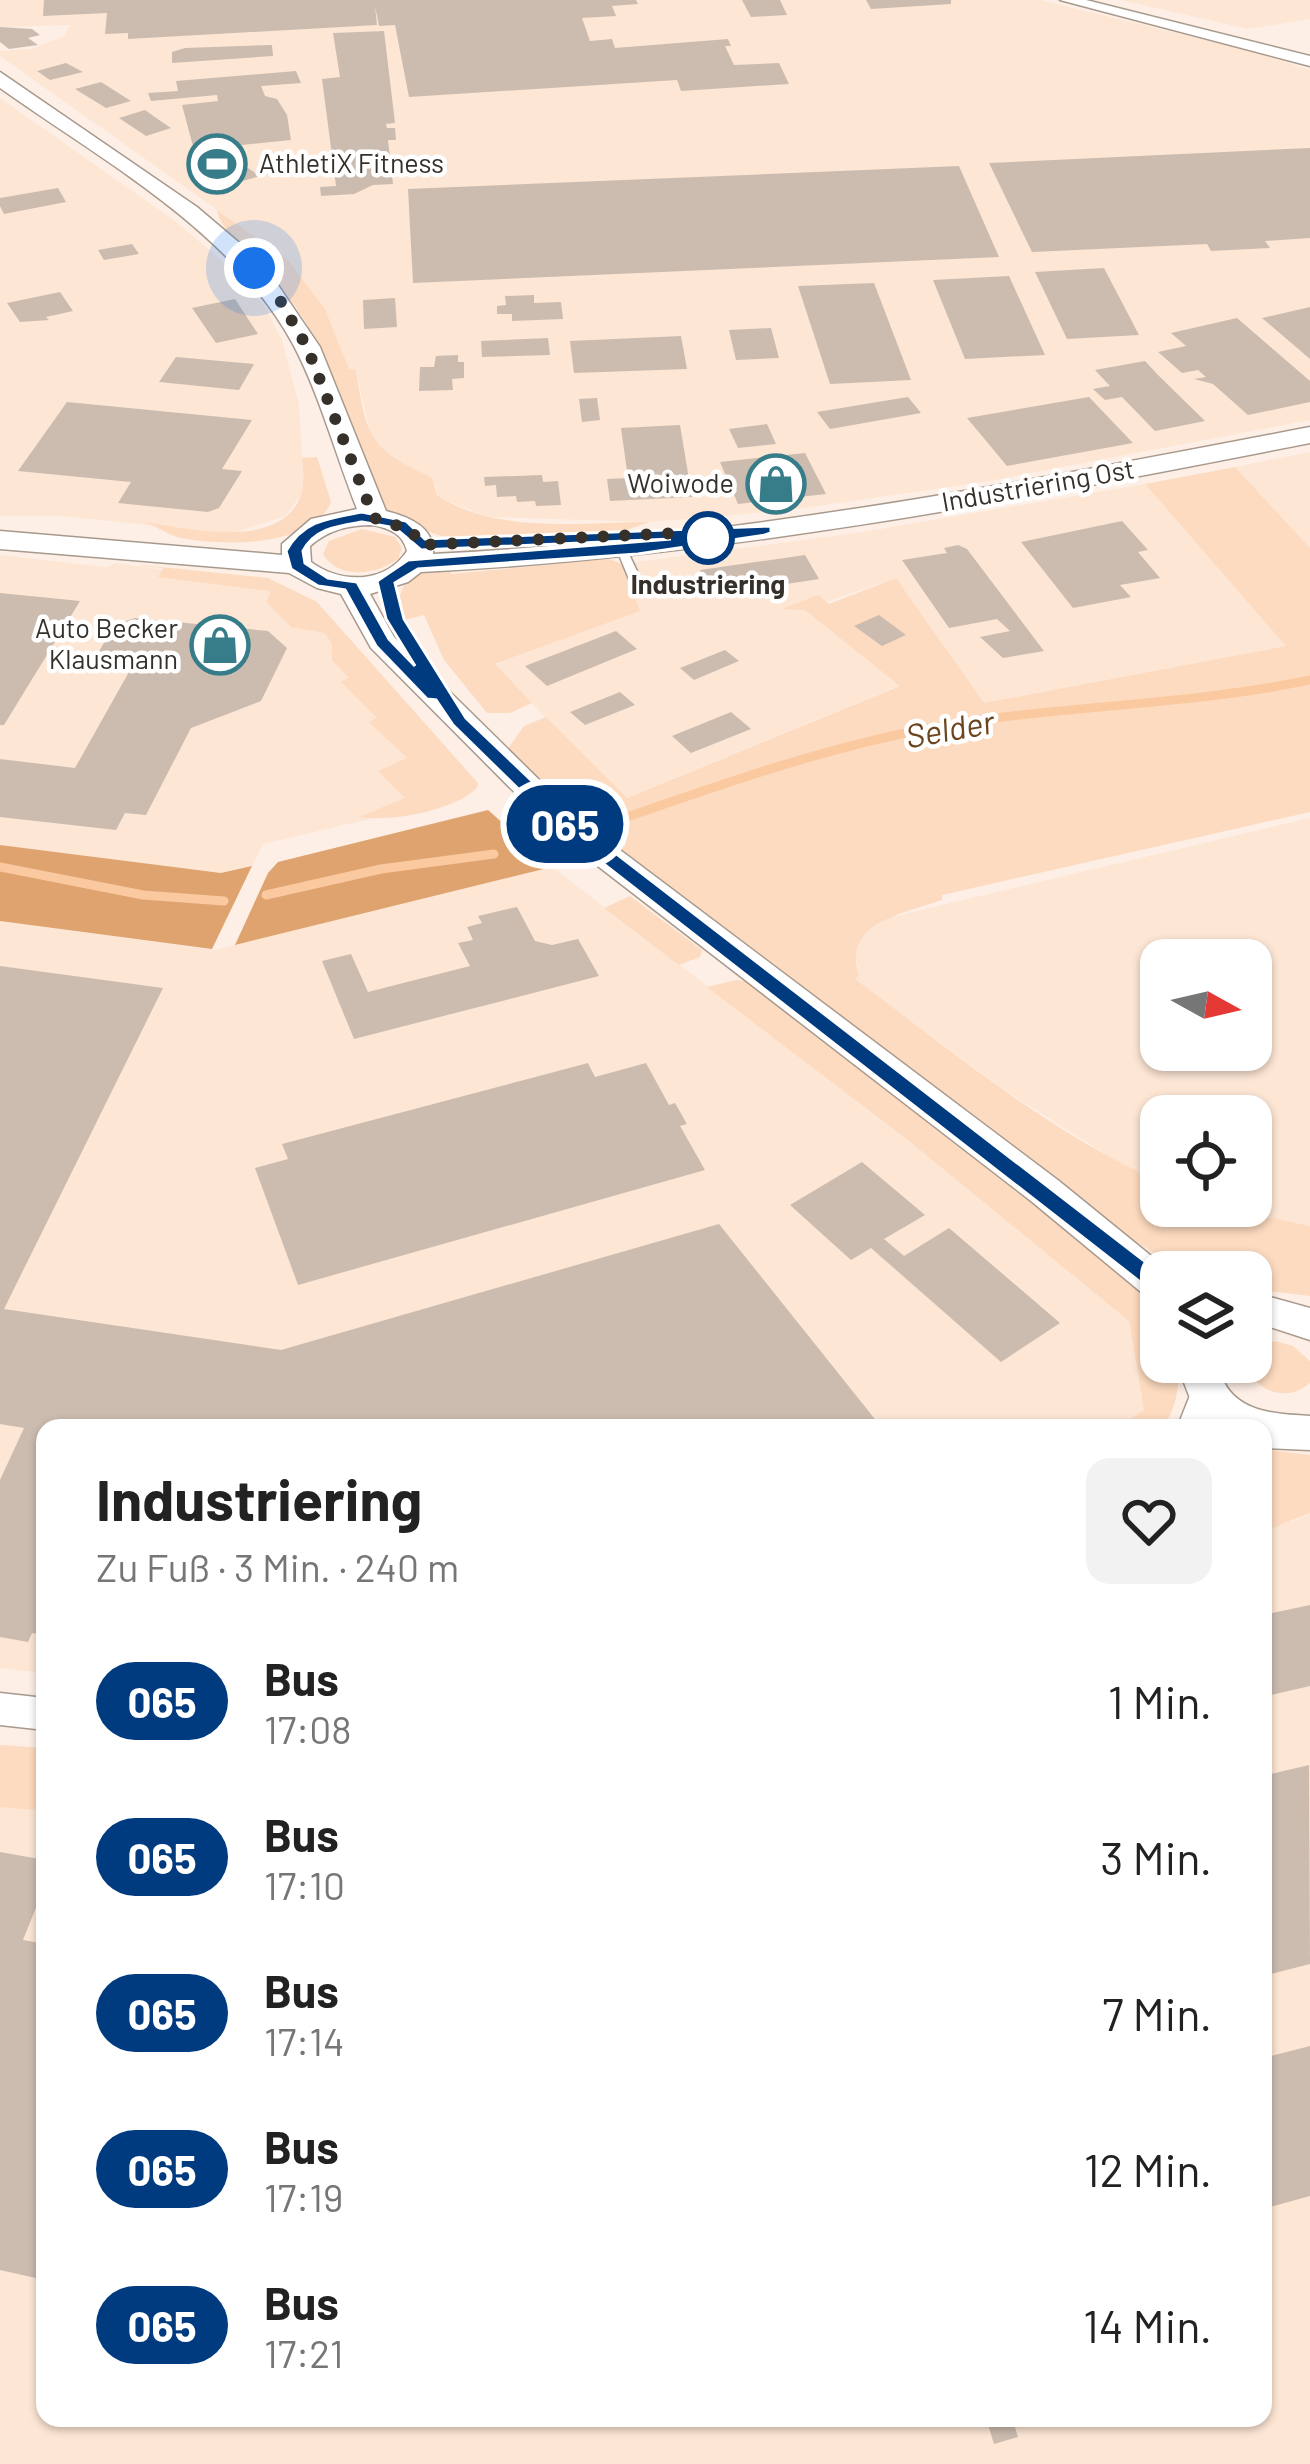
<!DOCTYPE html>
<html lang="de">
<meta charset="utf-8">
<style>
body{margin:0;font-family:Barlow,sans-serif;background:#f2f2f2;color:#222;height:100vh;display:flex;flex-direction:column;font-size:45px;white-space:nowrap}
*{box-sizing:border-box;margin:0}
p{font-size:39px;color:#767676}
.icon{flex:none;width:66px;height:66px;fill:none;stroke:currentColor;stroke-width:2;stroke-linecap:round;stroke-linejoin:round}
.map{position:relative;flex:1;overflow:hidden}
.side{position:absolute;left:36px;top:1419px;width:1236px;height:1008px;display:flex;flex-direction:column;background:#fff;border-radius:24px;box-shadow:0 3px 9px #0004}
.side>*{flex:none}
.badge{padding:0 24px;border-radius:39px;font-size:42px;line-height:78px}
.needle{width:78px;rotate:98deg}
.controls{position:absolute;left:1140px;top:939px;display:grid;gap:24px}
.controls a{display:grid;place-items:center;width:132px;height:132px;border-radius:24px;background:#fff;box-shadow:0 3px 9px #0004;font-size:60px}
.you{position:absolute;width:60px;height:60px;margin:-30px;border:9px solid #fff;border-radius:50%;background:#1a73e8;box-shadow:0 0 0 18px #1a73e833}
.map>.badge{position:absolute;translate:-50% -50%;box-shadow:0 0 0 6px #fff}
.round{display:grid;place-items:center;flex:none;width:126px;height:126px;border-radius:24px;background:#f2f2f2}
.head{display:flex;align-items:center;justify-content:space-between;height:204px;padding:0 60px}
h1{font-size:57px;font-weight:700;line-height:90px}
ul{padding:0;list-style:none}
li{display:flex;align-items:center;gap:36px;height:156px;padding:0 60px}
li div{flex:1}
li b{display:block;font-size:45px}
li em{font-style:normal}
li .badge{min-width:132px;font-weight:700;text-align:center}
.map>svg:first-child{display:block}
.built{fill:#fde6d4;fill-rule:evenodd}
.green{fill:#fddbc0}
.forest{fill:#dfa36f}
.lines{fill:none;stroke-linecap:round;stroke-linejoin:round}
.stream{stroke:#fbc99f;stroke-width:9}
.building{fill:#ccbcb0}
.service-casing{stroke:#a8998d;stroke-width:3}
.minor-casing{stroke:#a8998d;stroke-width:3}
.tertiary-casing{stroke:#a8998d;stroke-width:3}
.service{fill:#fff;fill-rule:evenodd}
.minor{fill:#fff;fill-rule:evenodd}
.tertiary{fill:#fff;fill-rule:evenodd}
.line{fill:#003b80;stroke:#fff;stroke-width:3;fill-rule:evenodd}
.walk{stroke:#36302b;stroke-width:12;stroke-dasharray:0 21.6}
.stop-dot{fill:#fff;stroke:#003b80;stroke-width:6}
.labels{text-anchor:middle;stroke-width:9;stroke-linejoin:round;paint-order:stroke}
.far-poi-label{font-size:27px;fill:#36302b;stroke:#fff;text-anchor:end}
.far-street-label{font-size:27px;fill:#36302b;stroke:#fff}
.far-stop-label{font-size:27px;font-weight:bold;fill:#36302b;stroke:#fff}
.water-label{font-size:33px;font-style:italic;fill:#6c441e;stroke:#fff}
</style>
<div class="map">
<svg width="1310" height="2464" viewBox="0 0 1310 2464">
<rect width="100%" height="100%" fill="#fdefe5"/>
<g class="built">
<polygon points="0,0 1040,0 1255,52 1310,70 1310,420 989,481 790,510 649,522 488,517 445,500 437,494 436,486 382,453 371,436 356,370 349,370 325,309 289,261 0,56 0,51 31,49 65,36 70,25 0,27"/>
<polygon points="1121,0 1310,0 1310,19 1248,29"/>
<polygon points="0,98 175,221 240,276 265,307 282,341 299,404 304,491 285,516 229,534 63,516 0,516"/>
<polygon points="1310,452 1310,548 1235,467"/>
<polygon points="1145,484 1287,646 984,703 896,578 805,609 901,685 626,798 494,665 639,611 622,564 863,532"/>
<polygon points="0,555 106,567 116,563 281,587 325,627 450,800 263,844 252,866 221,873 0,845"/>
<path d="M1310 818V1226L1216 1206H1251V1116H1161V1182L1124 1166 1003 1089 854 979 859 975 855 950 863 935 887 918ZM1161 960H1251V1050H1161Z"/>
<polygon points="552,867 904,1137 1129,1321 1144,1411 1117,1428 45,1428 45,1673 0,1668 0,921 215,950"/>
<polygon points="1310,1514 1310,2464 0,2464 0,1807 45,1811 45,2418 1263,2418 1263,1532"/>
</g>
<g class="green">
<path d="M217 210 289 261 325 309 349 369 356 370C367 439 369 448 432 478L437 495C497 535 581 522 649 522L627 530 471 540 437 535 387 513C357 447 338 369 297 309 278 280 221 237 217 210Z"/>
<path d="M317 457 331 502C312 548 222 546 181 538 169 535 157 527 145 522 188 529 281 551 301 495 305 484 303 470 302 458Z"/>
<path d="M1235 467 1310 548V812L942 895V900C905 913 841 923 859 975L855 979C952 1051 1049 1133 1161 1182V1206H1216L1310 1226V1296L1251 1289V1272H1184L1168 1263 1093 1212 616 848 626 845 584 806 562 807 505 753 524 726 546 717 627 798 900 686 805 610 782 609 818 595 829 604 896 578 984 703 1286 646 1145 484Z"/>
<path d="M362 529 395 537 402 548 398 559C376 575 338 580 323 554L329 541Z"/>
<polygon points="609,559 622,564 640,611 495,664 532,703 510,713 487,713 444,660 424,615 405,620 399,599 404,584 424,570 450,567 451,574"/>
<path d="M141 566V565L268 578 317 602 478 783 477 788C453 811 392 822 359 817L405 798 378 771 407 758 369 722 377 718 341 682 349 678 332 660V644L325 633 291 627 266 602 271 591 158 577 163 568Z"/>
<polygon points="630,896 702,950 700,957 679,965 604,908"/>
<path d="M736 980 747 981 1161 1299V1362H1177C1180 1389 1177 1403 1164 1427L1117 1428 1144 1410 1129 1321 904 1137 707 987Z"/>
<path d="M1275 1341 1293 1346 1310 1361V1383C1289 1401 1264 1394 1248 1373L1245 1362H1251L1252 1348Z"/>
<polygon points="1263,1449 1310,1455 1310,1513 1263,1532"/>
<polygon points="0,1745 45,1748 45,1811 0,1807"/>
</g>
<g class="forest">
<polygon points="488,810 552,867 235,945 268,873 278,862"/>
<polygon points="0,845 221,873 252,866 212,949 0,921"/>
</g>
<g class="lines">
<g class="stream">
<path d="M601 826C711 788 821 748 936 727 1060 705 1186 706 1310 680"/>
<polyline points="0,867 143,895 224,901"/>
<polyline points="266,895 381,869 494,854"/>
</g>
</g>
<g class="building">
<polygon points="44,0 636,0 638,4 612,6 616,16 582,18 590,41 612,39 615,48 728,39 731,46 725,46 734,65 779,63 789,84 681,91 677,80 409,97 395,25 379,26 375,6 377,25 128,39 128,33 105,34 107,13 43,16"/>
<polygon points="742,0 780,0 787,15 751,17"/>
<polygon points="866,0 951,0 951,4 871,9"/>
<polygon points="0,27 32,29 40,35 28,38 38,45 9,49 0,42"/>
<polygon points="384,31 395,123 386,124 387,128 395,128 396,140 388,140 393,184 373,185 354,194 321,196 320,187 336,186 322,79 340,77 333,33"/>
<polygon points="272,45 273,56 172,63 172,52 185,48"/>
<polygon points="66,63 83,72 50,80 37,71"/>
<polygon points="296,71 301,83 261,86 265,96 277,99 287,115 291,140 194,150 182,105 218,101 217,95 151,101 148,93 178,91 176,81"/>
<polygon points="101,82 131,101 106,108 75,89"/>
<polygon points="145,110 159,120 171,128 146,136 119,118"/>
<polygon points="1310,148 1310,238 1265,241 1270,248 1211,251 1207,244 1032,252 989,163"/>
<polygon points="225,153 260,176 225,186 191,163"/>
<polygon points="959,166 999,257 413,283 408,189"/>
<polygon points="58,188 66,202 4,214 0,206 0,198"/>
<polygon points="132,244 139,254 104,260 98,250"/>
<polygon points="1104,268 1139,335 1067,339 1035,272"/>
<polygon points="1009,276 1045,355 965,359 933,280"/>
<polygon points="874,283 911,380 830,384 798,286"/>
<polygon points="60,292 73,311 46,317 49,320 20,322 7,303"/>
<polygon points="534,295 534,303 561,302 563,319 512,321 512,314 497,314 497,306 506,305 505,296"/>
<polygon points="395,298 397,327 364,329 363,300"/>
<polygon points="235,299 258,334 216,343 192,308"/>
<polygon points="1310,307 1310,359 1262,318"/>
<polygon points="1237,318 1310,381 1310,402 1248,415 1213,384 1194,379 1206,377 1198,370 1182,373 1158,352 1186,346 1171,333"/>
<polygon points="771,328 779,358 736,360 729,330"/>
<polygon points="681,336 687,369 574,373 570,341"/>
<polygon points="548,338 550,355 482,357 481,341"/>
<polygon points="458,355 458,362 464,362 464,378 452,379 453,390 419,391 420,367 434,367 436,356"/>
<polygon points="176,357 254,364 239,390 159,382"/>
<polygon points="1145,361 1158,375 1205,421 1155,431 1122,397 1105,400 1093,389 1110,386 1095,370"/>
<polygon points="908,397 921,413 830,429 817,412"/>
<polygon points="1089,397 1133,443 1007,466 967,418"/>
<polygon points="597,398 600,420 582,422 579,399"/>
<polygon points="67,402 252,420 222,469 242,471 219,508 208,512 118,503 131,482 18,471"/>
<polygon points="767,424 776,444 738,448 729,429"/>
<polygon points="680,425 692,497 610,501 607,479 628,478 621,428"/>
<polygon points="805,453 826,494 738,504 720,462"/>
<polygon points="542,475 543,482 558,481 561,505 536,506 535,501 517,502 516,496 497,497 496,485 485,486 484,477"/>
<polygon points="1122,521 1148,550 1138,552 1160,578 1120,585 1131,597 1073,608 1021,542"/>
<polygon points="958,545 967,549 1044,651 1003,658 980,637 1010,631 997,619 949,628 902,560 947,553 944,548"/>
<polygon points="805,555 819,579 714,595 700,570"/>
<polygon points="0,593 80,601 4,725 0,725"/>
<polygon points="879,615 906,635 882,646 854,626"/>
<polygon points="135,618 268,631 287,648 261,701 191,728 146,815 125,813 116,830 0,817 0,759 75,768 134,663 102,659 97,655 114,625"/>
<polygon points="616,631 637,649 547,686 525,666"/>
<polygon points="725,650 739,661 694,680 680,668"/>
<polygon points="620,692 635,705 585,725 570,712"/>
<polygon points="731,712 751,729 691,753 672,736"/>
<polygon points="517,907 535,941 552,945 578,939 599,976 354,1039 322,961 351,954 368,992 470,966 458,943 473,940 467,927 482,923 478,916"/>
<polygon points="0,966 163,988 4,1309 281,1350 719,1224 882,1428 45,1428 45,1635 32,1633 28,1642 0,1637 0,1480 24,1428 0,1424"/>
<polygon points="588,1063 595,1077 646,1063 669,1105 675,1103 687,1124 680,1126 705,1170 298,1285 255,1168 288,1159 282,1144"/>
<polygon points="862,1162 925,1215 884,1239 904,1256 949,1228 1060,1323 1001,1362 871,1248 851,1260 790,1205"/>
<polygon points="1310,1605 1310,1686 1263,1697 1263,1615"/>
<polygon points="1309,1765 1310,1964 1263,1976 1263,1776"/>
<polygon points="0,1852 45,1860 45,1885 23,1940 45,1944 45,2280 0,2270"/>
<polygon points="1310,2046 1310,2196 1263,2209 1263,2058"/>
<polygon points="986,2418 1012,2418 1018,2437 994,2444"/>
</g>
<g class="lines">
<g class="service-casing">
<polygon id="service" points="622,547 627,550 643,584 641,586 633,586 631,584 617,550"/>
</g>
<g class="minor-casing">
<g id="minor">
<polygon points="1060,0 1086,0 1310,56 1310,66"/>
<polygon points="1206,1379 1217,1383 1222,1392 1209,1428 1177,1428 1195,1383"/>
<polygon points="0,1693 45,1698 45,1730 0,1725"/>
</g>
</g>
<g class="tertiary-casing">
<g id="tertiary">
<path d="M0 72 197 207 263 263 320 347 386 511C409 517 435 527 433 554 729 539 1019 483 1310 427V443C1015 501 722 557 421 572L408 582 370 594 394 637 579 819 1059 1181 1171 1272H1161V1301L1147 1297 1031 1201 555 833 371 648 341 594 317 588 289 573 0 549V531L282 555V544L311 519 357 509C336 456 320 396 294 346 232 230 104 162 0 88ZM374 525C390 529 403 534 407 551 385 584 341 584 311 562L310 546C330 529 349 525 374 525Z"/>
<polygon points="1270,1297 1310,1308 1310,1340 1270,1327 1251,1328 1251,1298"/>
<path d="M1176 1362H1218C1225 1411 1269 1414 1310 1416V1450L1263 1448V1428H1216L1193 1406Z"/>
</g>
</g>
<use href="#service" class="service"/>
<use href="#minor" class="minor"/>
<use href="#tertiary" class="tertiary"/>
</g>
<path class="line" d="M362 512 406 521 425 539 771 526V533L765 535 638 554 418 569 395 583 404 619 466 718 574 821 1169 1280V1292H1153L560 830 453 725 436 700 427 699 376 646 345 590 318 586 291 569 286 551C303 520 329 518 362 512ZM362 522 395 528 421 550 671 539 408 560 377 581 386 619 415 666 389 639 357 582 328 578 305 563 303 551C315 528 338 526 362 522Z"/>
<g class="lines">
<polyline class="walk" points="254,268 281,302 307,347 374,518 411,530 421,545 720,531 708,538"/>
</g>
<defs>
<g id="stadium-ring" transform="scale(3)"><circle r="9.5" fill="#fff" stroke="#377d89" stroke-width="1.5"/><path d="M0-5a6.5 5 0 1 0 0 10a6.5 5 0 1 0 0-10ZM-3.5-1.8h7v3.6h-7Z" fill="#377d89"/></g>
<g id="shop-ring" transform="scale(3)"><circle r="9.5" fill="#fff" stroke="#377d89" stroke-width="1.5"/><path d="M-5-2.5h2.3a2.7 3.5 0 0 1 5.4 0H5L5.5 6h-11ZM-1.5-2.5h3a1.5 2.3 0 0 0-3 0Z" fill="#377d89"/></g>
</defs>
<g fill-rule="evenodd">
<use href="#stadium-ring" x="217" y="164"/>
<use href="#shop-ring" x="776" y="484"/>
<use href="#shop-ring" x="220" y="645"/>
</g>
<circle class="stop-dot" cx="708" cy="538" r="24"/>
<g class="labels">
<g class="far-poi-label">
<text x="259" y="173" text-anchor="start">AthletiX Fitness</text>
<text x="734" y="493">Woiwode</text>
<text x="178" y="638">Auto Becker<tspan x="178" dy="31">Klausmann</tspan></text>
</g>
<g class="far-street-label">
<text transform="translate(1038 486) rotate(-10)" y="9">Industriering Ost</text>
</g>
<g class="far-stop-label">
<text x="708" y="594">Industriering</text>
</g>
<g class="water-label">
<text transform="translate(950 729) rotate(-10)" y="12">Selder</text>
</g>
</g>
</svg>
<div class="controls">
<a><svg class="needle" viewBox="-14 -14 28 28"><path d="M0-13l5 13h-10z" fill="#e53935"/><path d="M0 13l5-13h-10z" fill="#767676"/></svg></a>
<a><svg class="icon" aria-label="locate" viewBox="0 0 24 24"><circle cx="12" cy="12" r="6"/><path d="M12 2v4M12 18v4M2 12h4M18 12h4"/></svg></a>
<a><svg class="icon" aria-label="layers" viewBox="0 0 24 24"><path d="M12 4l9 5-9 5-9-5zM3 14l9 5 9-5"/></svg></a>
</div>
<div class="you" style="left:254px;top:268px"></div>
<b class="badge" style="left:565px;top:824px;background:#003b80;color:#fff">065</b>
<section class="side">
<div class="head"><div><h1>Industriering</h1><p>Zu Fuß · 3 Min. · 240 m</p></div><a class="round"><svg class="icon" aria-label="heart" viewBox="0 0 24 24"><path d="M12 20l-8-8c-3-5 5-10 8-4 3-6 11-1 8 4z"/></svg></a></div>
<ul>
<li><span class="badge" style="background:#003b80;color:#fff">065</span><div><b>Bus</b><p>17:08</p></div><em>1 Min.</em></li>
<li><span class="badge" style="background:#003b80;color:#fff">065</span><div><b>Bus</b><p>17:10</p></div><em>3 Min.</em></li>
<li><span class="badge" style="background:#003b80;color:#fff">065</span><div><b>Bus</b><p>17:14</p></div><em>7 Min.</em></li>
<li><span class="badge" style="background:#003b80;color:#fff">065</span><div><b>Bus</b><p>17:19</p></div><em>12 Min.</em></li>
<li><span class="badge" style="background:#003b80;color:#fff">065</span><div><b>Bus</b><p>17:21</p></div><em>14 Min.</em></li>
</ul>
</section>
</div>
